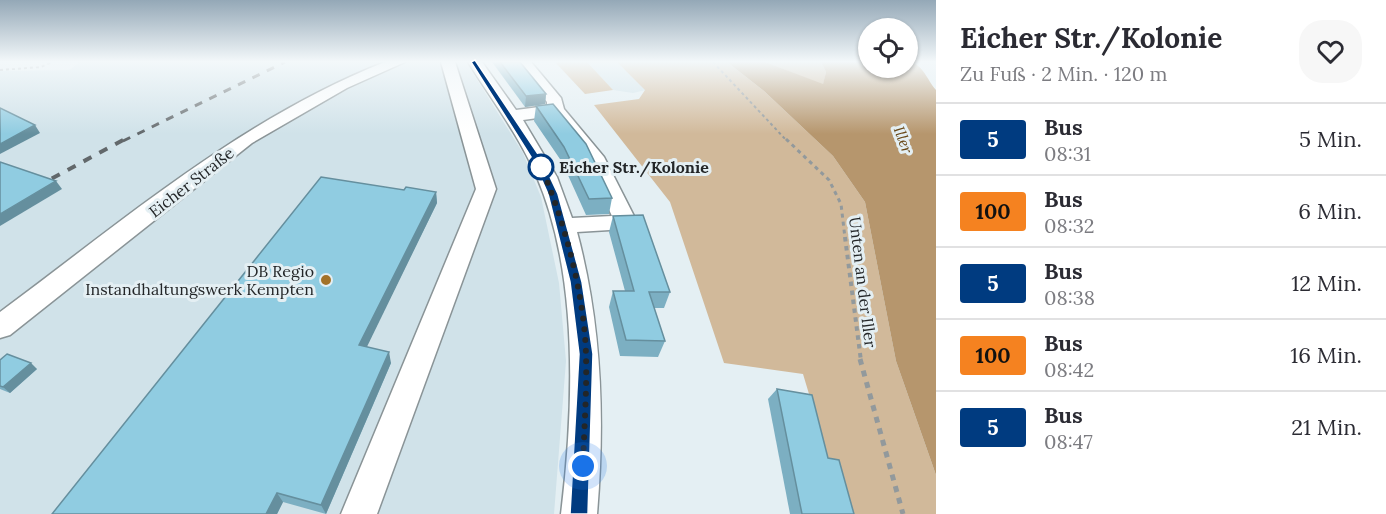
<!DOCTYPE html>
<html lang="de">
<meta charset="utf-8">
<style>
body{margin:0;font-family:Lora,serif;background:#f7f7f7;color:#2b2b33;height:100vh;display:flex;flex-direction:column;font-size:22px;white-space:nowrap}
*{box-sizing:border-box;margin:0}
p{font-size:20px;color:#7c7c81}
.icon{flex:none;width:33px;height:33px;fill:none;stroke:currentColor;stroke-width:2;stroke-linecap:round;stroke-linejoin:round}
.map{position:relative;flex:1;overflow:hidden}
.side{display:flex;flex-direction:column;background:#fff;width:450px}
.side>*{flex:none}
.badge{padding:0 12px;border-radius:4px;font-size:21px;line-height:39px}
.buttons{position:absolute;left:858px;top:18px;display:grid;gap:12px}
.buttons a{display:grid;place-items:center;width:60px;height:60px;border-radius:50%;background:#fff;box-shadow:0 2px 4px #0004;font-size:30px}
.you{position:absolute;width:30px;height:30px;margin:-15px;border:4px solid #fff;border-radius:50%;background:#1a73e8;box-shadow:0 0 0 9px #1a73e833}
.map>.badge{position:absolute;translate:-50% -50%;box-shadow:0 0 0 3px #fff}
.round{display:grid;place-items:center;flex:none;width:63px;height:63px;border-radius:24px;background:#f7f7f7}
.head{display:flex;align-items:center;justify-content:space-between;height:102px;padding:0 24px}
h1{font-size:28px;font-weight:700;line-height:45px}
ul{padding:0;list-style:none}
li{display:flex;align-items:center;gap:18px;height:72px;padding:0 24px;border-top:2px solid #e1e1e2}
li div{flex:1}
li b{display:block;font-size:22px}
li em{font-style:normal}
li .badge{min-width:66px;font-weight:700;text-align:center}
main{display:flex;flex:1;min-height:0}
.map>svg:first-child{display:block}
.built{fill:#d0e2e9}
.green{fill:#d1b99a}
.water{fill:#b6966d}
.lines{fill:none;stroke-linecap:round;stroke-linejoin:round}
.minor-casing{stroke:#8a9497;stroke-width:3}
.path-far3{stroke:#92999c;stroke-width:2;stroke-dasharray:3 3;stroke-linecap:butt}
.path-far2{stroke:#92999c;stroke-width:3;stroke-dasharray:4 4;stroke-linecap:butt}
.path-far1{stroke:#92999c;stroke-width:4;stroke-dasharray:4.5 4.5;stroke-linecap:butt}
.path{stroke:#92999c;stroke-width:5;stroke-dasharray:6 6;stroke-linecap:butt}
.minor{fill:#fff;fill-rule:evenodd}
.rail-far1{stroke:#62686b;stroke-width:3;stroke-dasharray:8 8;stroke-linecap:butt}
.rail{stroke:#62686b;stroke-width:4;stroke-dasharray:9 9;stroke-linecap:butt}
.wall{fill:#7cafc2}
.shaded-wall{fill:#658f9e}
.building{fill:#90cce1;stroke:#658f9e;stroke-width:1.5}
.line{fill:#003b80;stroke:#fff;stroke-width:1.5}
.walk{stroke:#232628;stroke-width:6;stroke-dasharray:0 10.8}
.stop-dot{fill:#fff;stroke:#003b80;stroke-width:3}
.poi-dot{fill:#a37228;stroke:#e4eff3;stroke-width:2}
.labels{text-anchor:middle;stroke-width:6;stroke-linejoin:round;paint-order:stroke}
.far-water-label{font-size:15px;font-style:italic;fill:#694816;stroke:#e4eff3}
.stop-label{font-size:16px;font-weight:bold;fill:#232628;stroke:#e4eff3;text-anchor:start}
.street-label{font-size:16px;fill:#232628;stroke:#e4eff3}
.poi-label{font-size:16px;fill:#232628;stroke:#e4eff3;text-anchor:end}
</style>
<main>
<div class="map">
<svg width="936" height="514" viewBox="0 0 936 514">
<rect width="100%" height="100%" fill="#e4eff3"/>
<g class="built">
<polygon points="80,62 466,62 523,153 541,197 559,283 566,361 554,514 0,514 0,71 69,70"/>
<polygon points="587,62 617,62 646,90 633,93 613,90"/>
</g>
<g class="green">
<polygon points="555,62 587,62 613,90 585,94"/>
<polygon points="617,62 727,62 764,91 833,156 865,202 896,361 936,475 936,514 845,514 803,374 724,363 670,202 594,105 639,99 645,90"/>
<polygon points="765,62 821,62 826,72 823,85"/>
</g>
<path class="water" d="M727 62H765L823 84 826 72 821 62H868V68H908V62C922 62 927 80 936 90V475L896 361 865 202 833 156 764 91Z"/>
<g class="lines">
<g class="minor-casing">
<g id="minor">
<path d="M385 62H405L347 88 252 143 10 335 0 338V312C123 221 241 119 385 62Z"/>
<polygon points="441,62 455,62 496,189 377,514 341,514 476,189"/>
<path d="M468 62H482L516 110 547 106V102L516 62H531L561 98 564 109 604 157 637 222 634 227 626 229 577 232C602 325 605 419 597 514H561C574 408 579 274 536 175 518 134 492 100 468 62ZM552 116 585 158 612 216 572 218 557 177 523 120Z"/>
</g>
</g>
<g class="path-far3">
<polyline points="713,62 787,141"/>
<polyline points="0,70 41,67 52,62"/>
</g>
<polyline class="path-far2" points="786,139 829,180 841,204 845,238"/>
<polyline class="path-far1" points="845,237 861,361"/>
<polyline class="path" points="860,359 903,514"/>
<use href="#minor" class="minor"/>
<polyline class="rail-far1" points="123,141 285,62"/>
<polyline class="rail" points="36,187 125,139"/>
</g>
<g class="wall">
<polygon points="492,62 520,62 546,94 545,104 525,107"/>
<polygon points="536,106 612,198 609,214 586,215 562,162 534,121"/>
<polygon points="404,190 436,192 437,203 366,347 391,363 326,514 283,502 277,514 52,514"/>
<polygon points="613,216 670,292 664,308 654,308 665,341 658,357 620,356 609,307 613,291 625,291 609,232"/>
<polygon points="0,360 37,369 10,393 0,389"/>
<polygon points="777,389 828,458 854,514 790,514 768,399"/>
</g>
<g class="shaded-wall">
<polygon points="546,94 545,104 525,107 526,96"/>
<polygon points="35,125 40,133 0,154 0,144"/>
<polygon points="56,181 62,189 0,226 0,214"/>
<polygon points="436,192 437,203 362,357 359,345"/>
<polygon points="389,352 391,363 326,514 321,505"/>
<polygon points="31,363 37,369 10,393 3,387"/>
<polygon points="277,493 283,502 277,514 266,514"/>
</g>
<g class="building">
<polygon points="500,62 520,62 546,94 526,96"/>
<polygon points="553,104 586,144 612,198 589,199 564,147 536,106"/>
<polygon points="0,108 35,125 0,144"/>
<polygon points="0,162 56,181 0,214"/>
<polygon points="321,177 404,190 406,187 436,192 359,345 389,352 321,505 277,493 266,514 52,514"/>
<polygon points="643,215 670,292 649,292 665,341 626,340 613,291 634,291 613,216"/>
<polygon points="7,354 31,363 3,387 0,386 0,360"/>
<polygon points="777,389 812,395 828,458 839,460 854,514 802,514"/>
</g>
<linearGradient id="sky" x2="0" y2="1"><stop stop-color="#94a8b7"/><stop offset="0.46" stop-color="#f3f8fa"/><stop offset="1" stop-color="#f3f8fa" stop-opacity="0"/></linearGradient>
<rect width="936" height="134" fill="url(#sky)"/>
<polygon class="line" points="475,60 542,160 558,194 582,282 593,354 588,514 570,514 579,354 570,282 548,194 533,160 471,62"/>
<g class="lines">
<path class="walk" d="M541 167 538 160C563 215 585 295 586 356 587 392 584 430 583 466"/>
</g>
<circle class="stop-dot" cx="541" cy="167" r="12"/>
<circle class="poi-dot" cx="326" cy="280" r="6"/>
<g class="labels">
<g class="far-water-label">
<text transform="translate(903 140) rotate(70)" y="5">Iller</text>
</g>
<g class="stop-label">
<text x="559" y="173">Eicher Str./Kolonie</text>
</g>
<g class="street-label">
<text transform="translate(191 182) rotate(-38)" y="6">Eicher Straße</text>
<text transform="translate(863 282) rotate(83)" y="6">Unten an der Iller</text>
</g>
<g class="poi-label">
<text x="314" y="277">DB Regio<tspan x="314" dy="18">Instandhaltungswerk Kempten</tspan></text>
</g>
</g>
</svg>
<div class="buttons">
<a><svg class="icon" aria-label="locate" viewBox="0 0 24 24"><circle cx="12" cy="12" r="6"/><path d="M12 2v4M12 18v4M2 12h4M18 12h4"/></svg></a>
</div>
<div class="you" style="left:583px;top:466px"></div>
</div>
<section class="side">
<div class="head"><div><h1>Eicher Str./Kolonie</h1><p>Zu Fuß · 2 Min. · 120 m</p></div><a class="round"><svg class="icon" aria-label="heart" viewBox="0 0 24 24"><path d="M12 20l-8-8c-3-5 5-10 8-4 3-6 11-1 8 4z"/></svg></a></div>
<ul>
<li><span class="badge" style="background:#003b80;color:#fff">5</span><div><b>Bus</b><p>08:31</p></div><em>5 Min.</em></li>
<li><span class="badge" style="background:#f58220;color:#111">100</span><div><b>Bus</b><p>08:32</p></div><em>6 Min.</em></li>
<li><span class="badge" style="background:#003b80;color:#fff">5</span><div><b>Bus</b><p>08:38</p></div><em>12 Min.</em></li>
<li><span class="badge" style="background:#f58220;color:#111">100</span><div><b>Bus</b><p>08:42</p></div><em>16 Min.</em></li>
<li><span class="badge" style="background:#003b80;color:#fff">5</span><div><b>Bus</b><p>08:47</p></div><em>21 Min.</em></li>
</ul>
</section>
</main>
